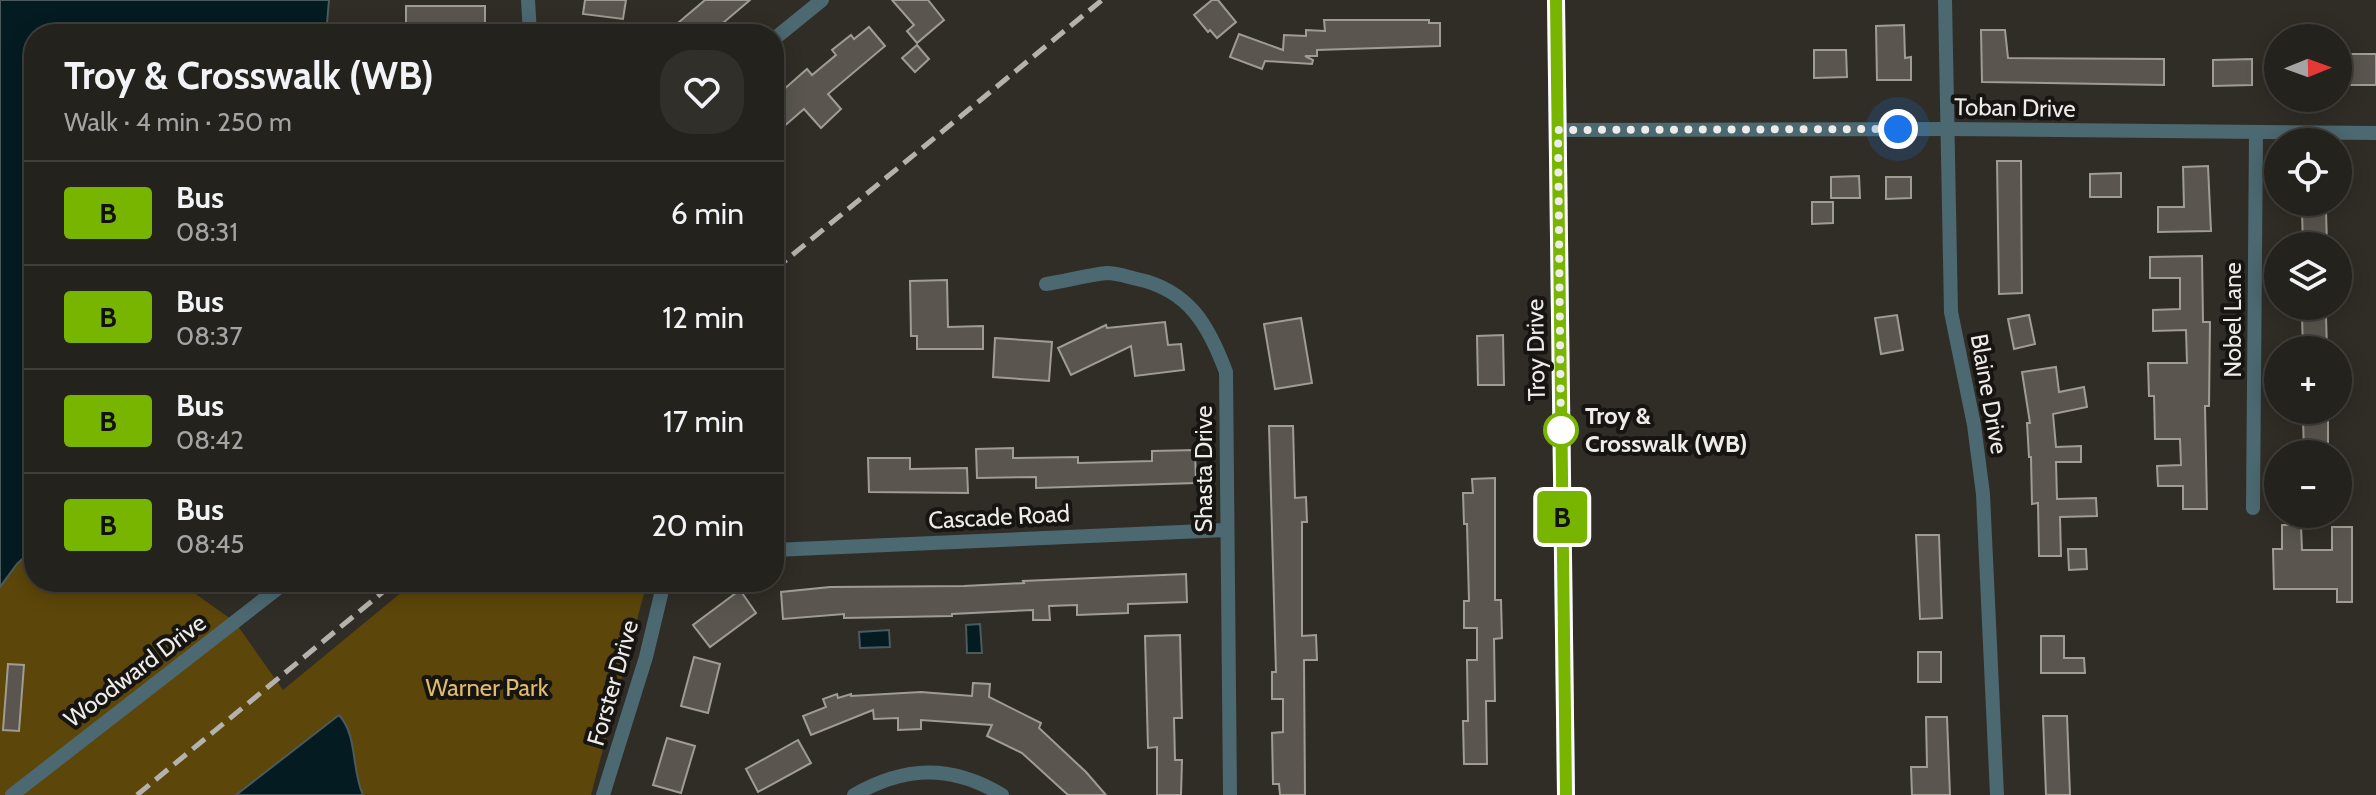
<!DOCTYPE html>
<meta charset="utf-8">
<style>
body{margin:0;font-family:Cabin,sans-serif;background:#302f29;color:#f1f3f6;height:100vh;display:flex;flex-direction:column;font-size:30px;white-space:nowrap}
*{box-sizing:border-box;margin:0}
p{font-size:26px;color:#a3a4a3}
.icon{flex:none;width:44px;height:44px;fill:none;stroke:currentColor;stroke-width:2;stroke-linecap:round;stroke-linejoin:round}
.map{position:relative;flex:1;overflow:hidden}
.side{position:absolute;left:24px;top:24px;width:760px;height:568px;display:flex;flex-direction:column;background:#24221c;border-radius:32px;box-shadow:0 4px 20px #0003,0 0 0 2px #413f3b}
.side>*{flex:none}
.badge{padding:0 16px;border-radius:6px;font-size:28px;line-height:52px}
.needle{width:52px;rotate:89deg}
.tools{position:absolute;left:2264px;top:24px;display:grid;gap:16px}
.tools a{display:grid;place-items:center;width:88px;height:88px;border-radius:50%;background:#24221c;box-shadow:0 4px 20px #0003,0 0 0 2px #413f3b;font-size:40px}
.you{position:absolute;width:40px;height:40px;margin:-20px;border:6px solid #fff;border-radius:50%;background:#1a73e8;box-shadow:0 0 0 12px #1a73e833}
.map>.badge{position:absolute;translate:-50% -50%;box-shadow:0 0 0 4px #fff}
.round{display:grid;place-items:center;flex:none;width:84px;height:84px;border-radius:32px;background:#302f29}
.summary{display:flex;align-items:center;justify-content:space-between;height:136px;padding:0 40px}
h1{font-size:38px;font-weight:800;line-height:60px}
ul{padding:0;list-style:none}
li{display:flex;align-items:center;gap:24px;height:104px;padding:0 40px;border-top:2px solid #413f3b}
li div{flex:1}
li b{display:block;font-size:30px}
li em{font-style:normal}
li .badge{min-width:88px;font-weight:700;text-align:center}
.map>svg:first-child{display:block}
.green{fill:#5d460a}
.water{fill:#041b22;stroke:#4a5a5d;stroke-width:2}
.building{fill:#5a564f;stroke:#a09c93;stroke-width:2}
.lines{fill:none;stroke-linecap:round;stroke-linejoin:round}
.minor{stroke:#4c6870;stroke-width:14}
.tertiary{stroke:#4c6870;stroke-width:18}
.rail{stroke:#b4b2ad;stroke-width:5;stroke-dasharray:16 8;stroke-linecap:butt}
.line-casing{stroke:#fff;stroke-width:18}
.line{stroke:#78b500;stroke-width:12}
.walk{stroke:#eeece8;stroke-width:8;stroke-dasharray:0 14.4}
.stop-dot{fill:#fff;stroke:#78b500;stroke-width:4}
.labels{text-anchor:middle;stroke-width:8;stroke-linejoin:round;paint-order:stroke}
.street-label{font-size:24px;fill:#eeece8;stroke:#171512}
.stop-label{font-size:24px;font-weight:bold;fill:#eeece8;stroke:#171512;text-anchor:start}
.park-label{font-size:24px;fill:#e1bb6a;stroke:#171512}
</style>
<div class="map">
<svg width="2376" height="795" viewBox="0 0 2376 795">
<rect width="100%" height="100%" fill="#302d26"/>
<polygon class="green" points="34,548 34,582 179,582 235,622 283,690 414,582 647,582 591,795 0,795 0,587 17,564"/>
<g class="water">
<polygon points="0,0 329,0 326,34 34,34 34,548 17,564 0,587"/>
<polygon points="980,624 982,653 967,653 966,625"/>
<polygon points="889,630 890,647 860,648 859,632"/>
<path d="M339 715C358 736 351 769 363 795H236Z"/>
</g>
<g class="building">
<polygon points="585,0 626,0 623,19 583,14"/>
<polygon points="705,0 750,0 710,34 665,34"/>
<polygon points="892,0 928,0 944,20 917,43 907,31 914,25"/>
<polygon points="1212,0 1218,0 1236,22 1217,38 1210,30 1208,32 1194,15"/>
<rect x="406" y="6" width="79" height="28"/>
<polygon points="1324,20 1429,20 1429,23 1440,23 1440,46 1317,50 1317,56 1305,56 1313,60 1312,64 1265,61 1262,69 1230,57 1239,34 1283,50 1284,35 1306,36 1306,30 1325,31"/>
<polygon points="1904,25 1905,58 1911,57 1911,80 1877,80 1876,26"/>
<polygon points="869,27 885,46 828,94 841,109 821,128 804,109 781,129 774,122 774,98 807,69 812,75 836,55 832,50 851,35 854,39"/>
<polygon points="1981,30 2005,30 2008,58 2164,59 2164,85 1982,82"/>
<polygon points="917,45 929,59 915,72 902,58"/>
<polygon points="1814,50 1846,50 1847,77 1814,78"/>
<polygon points="2343,54 2376,54 2376,85 2344,85"/>
<polygon points="2252,59 2252,85 2213,86 2213,60"/>
<polygon points="1997,161 2021,161 2022,293 1999,294"/>
<polygon points="2208,166 2211,231 2158,232 2158,207 2184,207 2183,167"/>
<polygon points="2121,173 2121,197 2090,197 2090,174"/>
<polygon points="1859,176 1860,198 1831,198 1831,177"/>
<polygon points="1886,177 1911,177 1911,198 1886,199"/>
<polygon points="1812,202 1833,202 1833,223 1812,224"/>
<polygon points="2326,211 2327,245 2303,245 2302,212"/>
<polygon points="2202,256 2203,322 2210,322 2209,406 2205,406 2207,509 2183,509 2183,486 2158,486 2157,466 2181,465 2180,439 2155,439 2154,396 2149,396 2148,363 2187,363 2186,330 2153,331 2153,310 2180,309 2180,278 2150,278 2150,257"/>
<polygon points="947,280 948,327 983,326 983,349 917,349 917,336 911,336 910,281"/>
<polygon points="1897,315 1903,350 1881,354 1875,318"/>
<polygon points="2029,315 2035,344 2014,349 2008,319"/>
<polygon points="2302,316 2326,316 2327,350 2303,350"/>
<polygon points="1301,318 1312,383 1275,389 1264,324"/>
<polygon points="1165,322 1168,345 1181,344 1184,370 1135,376 1131,346 1071,375 1058,348 1106,325 1107,328"/>
<polygon points="1503,335 1504,385 1478,385 1477,336"/>
<polygon points="995,338 1052,342 1049,381 993,377"/>
<polygon points="2056,367 2059,392 2084,387 2087,407 2053,414 2056,447 2081,446 2081,462 2056,462 2057,499 2096,498 2097,516 2060,517 2061,556 2039,556 2038,503 2032,504 2031,457 2029,457 2027,423 2030,423 2022,372"/>
<polygon points="2328,419 2328,451 2304,451 2303,420"/>
<polygon points="1269,426 1293,426 1295,498 1306,497 1307,522 1302,522 1302,636 1316,635 1317,660 1304,660 1305,795 1280,795 1279,784 1273,784 1272,733 1283,732 1283,699 1272,699 1272,672 1276,672"/>
<polygon points="1013,448 1013,458 1078,457 1078,463 1152,461 1152,451 1195,450 1196,483 1036,488 1036,477 977,478 976,449"/>
<polygon points="868,458 910,458 910,469 967,468 968,493 869,492"/>
<polygon points="1495,478 1495,600 1501,600 1502,638 1494,639 1495,701 1486,701 1487,764 1464,764 1463,721 1468,721 1467,660 1477,660 1477,628 1464,628 1464,601 1469,601 1467,524 1464,524 1463,493 1473,493 1472,479"/>
<polygon points="2282,525 2301,525 2302,550 2332,550 2332,527 2352,527 2352,602 2337,602 2337,589 2274,589 2273,549 2282,549"/>
<polygon points="1916,535 1939,535 1942,618 1920,619"/>
<polygon points="2068,549 2086,549 2087,569 2069,570"/>
<polygon points="1186,574 1187,602 1128,604 1128,613 1077,615 1077,605 1049,606 1050,620 1033,620 1033,610 952,614 952,616 844,618 844,614 783,619 781,592 830,587 964,586 1024,583 1023,581"/>
<polygon points="740,590 756,613 710,647 693,625"/>
<polygon points="1180,635 1182,718 1174,718 1175,760 1182,760 1181,795 1157,795 1157,747 1148,748 1145,636"/>
<polygon points="2041,636 2064,636 2064,658 2084,658 2085,673 2041,673"/>
<rect x="1918" y="652" width="23" height="30"/>
<polygon points="694,657 720,664 708,713 681,706"/>
<polygon points="8,664 24,665 19,731 3,730"/>
<polygon points="973,683 990,684 989,697 1041,723 1039,728 1086,772 1106,795 1068,795 1022,753 987,736 992,725 921,720 921,729 898,730 898,718 874,719 873,710 811,735 803,716 826,707 823,699 837,694 838,698 851,694 851,696 921,692 972,696"/>
<polygon points="2043,716 2067,716 2070,795 2046,795"/>
<polygon points="1926,717 1947,717 1950,795 1912,795 1911,767 1927,767"/>
<polygon points="667,738 695,746 681,793 653,785"/>
<polygon points="798,740 811,763 758,792 746,769"/>
</g>
<g class="lines">
<g class="minor">
<polyline points="528,0 530,34"/>
<polyline points="1945,0 1951,312 1974,425 1983,494 1997,795"/>
<polyline points="774,39 822,0"/>
<polyline points="1558,130 1949,129 2376,133"/>
<path d="M1046 284C1066 281 1087 275 1107 273 1117 273 1128 277 1137 279 1189 290 1209 326 1226 372L1230 795"/>
<polyline points="2253,508 2256,132"/>
<polyline points="774,550 1226,530"/>
<polyline points="12,795 286,582"/>
<polyline points="603,795 646,657 664,582"/>
<path d="M854 795C905 766 951 764 1002 795"/>
</g>
<polyline class="tertiary" points="1556,0 1566,795"/>
<g class="rail">
<polyline points="774,270 1102,0"/>
<polyline points="137,795 395,582"/>
</g>
</g>
<g class="lines">
<g class="line-casing">
<polyline id="line" points="1556,0 1566,795"/>
</g>
<use href="#line" class="line"/>
<polyline class="walk" points="1561,430 1561,438 1558,130 1898,129"/>
</g>
<circle class="stop-dot" cx="1561" cy="430" r="16"/>
<g class="labels">
<g class="street-label">
<text transform="translate(2015 108) rotate(1)" y="8">Toban Drive</text>
<text transform="translate(2233 320) rotate(-90)" y="8">Nobel Lane</text>
<text transform="translate(1536 350) rotate(-91)" y="8">Troy Drive</text>
<text transform="translate(1989 394) rotate(80)" y="8">Blaine Drive</text>
<text transform="translate(1204 469) rotate(-90)" y="8">Shasta Drive</text>
<text transform="translate(999 517) rotate(-3)" y="8">Cascade Road</text>
<text transform="translate(135 671) rotate(-37)" y="8">Woodward Drive</text>
<text transform="translate(613 683) rotate(-74)" y="8">Forster Drive</text>
</g>
<g class="stop-label">
<text x="1585" y="424">Troy &amp;<tspan x="1585" dy="28">Crosswalk (WB)</tspan></text>
</g>
<g class="park-label">
<text x="487" y="696">Warner Park</text>
</g>
</g>
</svg>
<div class="tools">
<a><svg class="needle" viewBox="-14 -14 28 28"><path d="M0-13l5 13h-10z" fill="#e53935"/><path d="M0 13l5-13h-10z" fill="#a3a4a3"/></svg></a>
<a><svg class="icon" aria-label="locate" viewBox="0 0 24 24"><circle cx="12" cy="12" r="6"/><path d="M12 2v4M12 18v4M2 12h4M18 12h4"/></svg></a>
<a><svg class="icon" aria-label="layers" viewBox="0 0 24 24"><path d="M12 4l9 5-9 5-9-5zM3 14l9 5 9-5"/></svg></a>
<a>+</a>
<a>−</a>
</div>
<div class="you" style="left:1898px;top:129px"></div>
<b class="badge" style="left:1562px;top:517px;background:#78b500;color:#111">B</b>
<section class="side">
<div class="summary"><div><h1>Troy &amp; Crosswalk (WB)</h1><p>Walk · 4 min · 250 m</p></div><a class="round"><svg class="icon" aria-label="heart" viewBox="0 0 24 24"><path d="M12 20l-8-8c-3-5 5-10 8-4 3-6 11-1 8 4z"/></svg></a></div>
<ul>
<li><span class="badge" style="background:#78b500;color:#111">B</span><div><b>Bus</b><p>08:31</p></div><em>6 min</em></li>
<li><span class="badge" style="background:#78b500;color:#111">B</span><div><b>Bus</b><p>08:37</p></div><em>12 min</em></li>
<li><span class="badge" style="background:#78b500;color:#111">B</span><div><b>Bus</b><p>08:42</p></div><em>17 min</em></li>
<li><span class="badge" style="background:#78b500;color:#111">B</span><div><b>Bus</b><p>08:45</p></div><em>20 min</em></li>
</ul>
</section>
</div>
